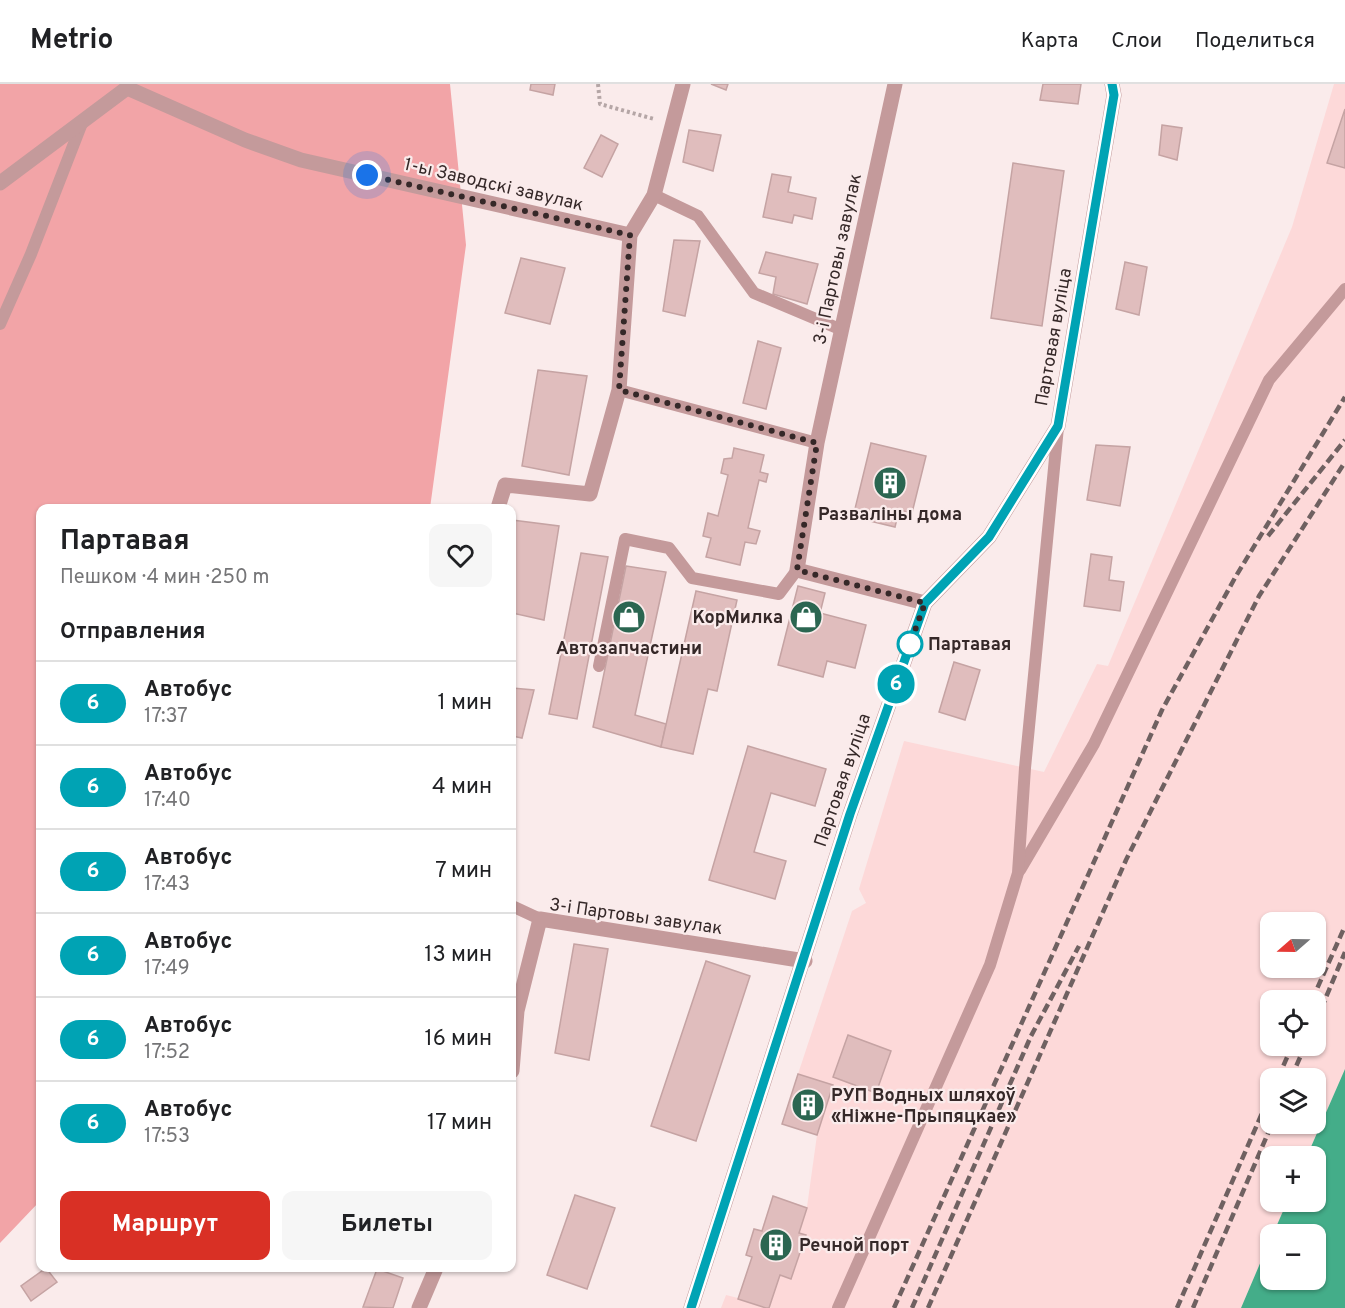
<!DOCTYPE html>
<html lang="ru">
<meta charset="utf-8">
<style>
body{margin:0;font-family:Overpass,sans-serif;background:#f6f6f6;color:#202124;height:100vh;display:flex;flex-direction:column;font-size:22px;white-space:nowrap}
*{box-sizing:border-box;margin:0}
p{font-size:20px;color:#757577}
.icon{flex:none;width:33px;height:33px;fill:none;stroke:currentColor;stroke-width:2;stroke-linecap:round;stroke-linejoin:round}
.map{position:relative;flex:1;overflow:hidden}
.side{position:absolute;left:36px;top:420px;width:480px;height:768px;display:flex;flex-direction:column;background:#fff;border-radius:12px;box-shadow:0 2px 4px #0004}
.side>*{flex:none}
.badge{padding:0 12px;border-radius:20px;font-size:21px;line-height:39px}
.needle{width:39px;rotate:250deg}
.fabs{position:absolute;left:1260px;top:828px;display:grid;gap:12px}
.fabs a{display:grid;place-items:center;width:66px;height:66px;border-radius:12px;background:#fff;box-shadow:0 2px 4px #0004;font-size:30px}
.you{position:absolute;width:30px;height:30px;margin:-15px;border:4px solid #fff;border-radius:50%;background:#1a73e8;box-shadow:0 0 0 9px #1a73e833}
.map>.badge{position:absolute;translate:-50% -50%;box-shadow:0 0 0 3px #fff}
h2{padding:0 24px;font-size:22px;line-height:54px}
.round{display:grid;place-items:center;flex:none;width:63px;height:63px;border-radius:12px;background:#f6f6f6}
.headline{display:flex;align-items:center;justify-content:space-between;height:102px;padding:0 24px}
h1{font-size:28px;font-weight:700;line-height:45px}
.button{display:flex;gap:12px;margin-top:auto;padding:12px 24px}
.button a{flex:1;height:69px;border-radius:12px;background:#d93025;color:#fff;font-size:24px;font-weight:700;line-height:69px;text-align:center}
.button a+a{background:#f6f6f6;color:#202124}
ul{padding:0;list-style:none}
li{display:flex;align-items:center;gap:18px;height:84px;padding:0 24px;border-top:2px solid #e0e0e0}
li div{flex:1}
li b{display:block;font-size:22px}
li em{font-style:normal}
li .badge{min-width:66px;font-weight:700;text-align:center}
header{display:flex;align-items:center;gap:36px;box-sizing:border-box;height:84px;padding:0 30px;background:#fff;border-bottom:2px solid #e0e0e0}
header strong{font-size:28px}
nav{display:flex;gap:33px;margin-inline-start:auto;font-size:21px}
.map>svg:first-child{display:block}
.built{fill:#fdd9d9;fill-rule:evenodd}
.green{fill:#f2a4a7}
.water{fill:#44ad89}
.building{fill:#e0bdbd;stroke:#c5a3a3;stroke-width:1.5}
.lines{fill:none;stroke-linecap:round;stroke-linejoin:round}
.path{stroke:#b5a6a6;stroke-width:4;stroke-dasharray:3 3;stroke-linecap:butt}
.service{stroke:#c49a9b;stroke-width:12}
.minor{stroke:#c49a9b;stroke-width:15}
.tertiary{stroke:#c49a9b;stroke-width:15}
.rail{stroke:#6f6161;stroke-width:4.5;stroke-dasharray:9 4.5;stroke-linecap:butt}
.line-casing{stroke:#fff;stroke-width:14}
.line{stroke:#00a3b4;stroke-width:9}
.walk{stroke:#352828;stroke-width:6;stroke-dasharray:0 10.8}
.stop-dot{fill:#fff;stroke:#00a3b4;stroke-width:3}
.labels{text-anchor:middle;stroke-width:4.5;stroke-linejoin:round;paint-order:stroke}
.street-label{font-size:18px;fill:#352828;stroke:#faebeb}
.poi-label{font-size:18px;font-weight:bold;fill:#352828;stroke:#faebeb}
.stop-label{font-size:18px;font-weight:bold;fill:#352828;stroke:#faebeb;text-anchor:start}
</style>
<header>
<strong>Metrio</strong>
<nav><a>Карта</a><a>Слои</a><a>Поделиться</a></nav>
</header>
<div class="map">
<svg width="1345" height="1224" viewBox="0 0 1345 1224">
<rect width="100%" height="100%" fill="#faebeb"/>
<path class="built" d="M1334 0H1345V985L1307 1072H1270V1118H1287L1273 1150H1270V1156L1241 1224H721L726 1211 738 1214 773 1112 807 1123 817 1051 833 1002 798 990 852 827 866 819 859 805 904 657 1044 688 1097 580 1108 582 1292 143ZM1270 838H1316V884H1270ZM1270 916H1316V962H1270ZM1270 994H1316V1040H1270Z"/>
<polygon class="green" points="0,0 450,0 466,161 430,424 40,424 40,1117 0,1159"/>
<polygon class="water" points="1345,985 1345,1224 1241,1224 1270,1156 1270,1196 1316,1196 1316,1150 1273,1150 1287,1118 1316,1118 1316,1072 1307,1072"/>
<g class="building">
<polygon points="531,0 555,0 553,11 530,6"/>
<polygon points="711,0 728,0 726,6"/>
<polygon points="1043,0 1081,0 1078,20 1040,16"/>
<polygon points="1345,25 1345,84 1327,79"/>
<polygon points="1162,41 1182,44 1177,76 1159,71"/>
<polygon points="689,46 721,51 713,87 683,78"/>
<polygon points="601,51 618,60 602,93 584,84"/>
<polygon points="1013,79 1064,87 1042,242 991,234"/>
<polygon points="772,90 791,93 788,108 816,114 812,135 794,131 792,139 763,133"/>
<polygon points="674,156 700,157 685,232 663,227"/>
<polygon points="766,168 818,180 807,220 773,210 776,193 759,189"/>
<polygon points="521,174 565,184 550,240 505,229"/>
<polygon points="1125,178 1147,183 1139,231 1116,225"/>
<polygon points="758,257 781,264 766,325 743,319"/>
<polygon points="538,286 587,292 569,391 522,382"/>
<polygon points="871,359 926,372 912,429 899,426 895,443 853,433"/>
<polygon points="1096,361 1130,363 1120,422 1087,416"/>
<polygon points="734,364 764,371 760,388 768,390 766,398 759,396 748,444 760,447 756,460 745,458 740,481 706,473 711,454 703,452 708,429 718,432 728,391 721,389 724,375 732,374"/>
<polygon points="512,436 559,442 544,536 512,529"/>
<polygon points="581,469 608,473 577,635 549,630"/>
<polygon points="1091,470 1112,473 1109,496 1124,498 1120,527 1084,522"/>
<polygon points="626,482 666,488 635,631 666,640 661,663 593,643"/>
<polygon points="798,502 825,509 820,529 866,541 855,584 827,577 823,593 778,581"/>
<polygon points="696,507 737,516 717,607 708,605 693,670 661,663"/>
<polygon points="954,578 980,586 965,636 939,628"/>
<polygon points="512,604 534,606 522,654 512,652"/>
<polygon points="748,662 826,685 815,722 771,709 754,768 786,777 775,815 709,796"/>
<polygon points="574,860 608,865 589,976 555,969"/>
<polygon points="706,877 750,892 696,1057 651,1042"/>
<polygon points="848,951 891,967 876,1009 833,993"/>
<polygon points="798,990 833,1001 817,1051 782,1040"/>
<polygon points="575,1111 615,1124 587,1205 547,1191"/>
<polygon points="773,1112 807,1124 799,1149 806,1151 791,1195 780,1191 769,1224 766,1224 738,1215 752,1173 746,1171 754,1145 762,1147"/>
<polygon points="46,1184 57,1198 31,1217 21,1202"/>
<polygon points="377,1185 403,1194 393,1224 363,1223"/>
</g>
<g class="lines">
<polyline class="path" points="598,0 600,20 654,35"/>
<g class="service">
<polyline points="654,111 698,132 754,209 842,246"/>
<polyline points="0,240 31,170 82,39"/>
<polyline points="619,306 817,359"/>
<polyline points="599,582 625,455 669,464 692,494 779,510 797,486"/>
<polyline points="1020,786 1094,660 1269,296 1345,205"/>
<polyline points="512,822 540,835"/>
<polyline points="838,1224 990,881 1018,789 1025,684 1058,343"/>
</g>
<g class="minor">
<polyline points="895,0 817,359 797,486 925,519"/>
<polyline points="0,99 127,4 245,56 301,76 630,151"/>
<polyline points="498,424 505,401 590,410 619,306 630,151 654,111 683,0"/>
<polyline points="512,987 517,927 540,835 805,877"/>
<polyline points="419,1224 436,1184"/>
</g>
<polyline class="tertiary" points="691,1224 850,730 925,519 989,453 1058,342 1114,11 1112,0"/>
<g class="rail">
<polyline points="1268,452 1345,356"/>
<polyline points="1312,916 1345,842"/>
<polyline points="1316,937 1345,868"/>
<polyline points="1278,994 1292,962"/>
<polyline points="1291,994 1305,962"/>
<polyline points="894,1224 1162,626 1236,492 1345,313"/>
<polyline points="912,1224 1031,952 1079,862"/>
<polyline points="928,1224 1126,776 1259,512 1345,378"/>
<polyline points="1177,1224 1270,1011"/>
<polyline points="1193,1224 1272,1040"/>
</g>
</g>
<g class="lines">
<g class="line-casing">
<polyline id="line" points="691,1224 850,730 925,519 989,453 1058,342 1114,11 1112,0"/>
</g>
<use href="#line" class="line"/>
<polyline class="walk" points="367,91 630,151 619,306 817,359 797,486 925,519 910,560"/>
</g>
<defs>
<g id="building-disc" transform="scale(1.725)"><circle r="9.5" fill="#2b6651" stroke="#faebeb"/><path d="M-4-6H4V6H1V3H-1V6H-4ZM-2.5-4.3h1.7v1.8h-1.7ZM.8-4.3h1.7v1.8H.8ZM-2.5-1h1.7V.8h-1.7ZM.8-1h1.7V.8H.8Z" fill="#fff"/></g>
<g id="shop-disc" transform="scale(1.725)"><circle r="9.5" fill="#2b6651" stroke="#faebeb"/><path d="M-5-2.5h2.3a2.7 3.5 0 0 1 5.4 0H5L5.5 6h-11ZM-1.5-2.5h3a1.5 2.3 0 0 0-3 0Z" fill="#fff"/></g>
</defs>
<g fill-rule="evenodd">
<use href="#building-disc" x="890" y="399"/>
<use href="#shop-disc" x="629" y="533"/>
<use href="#shop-disc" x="806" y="533"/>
<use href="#building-disc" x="808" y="1021"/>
<use href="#building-disc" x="776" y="1161"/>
</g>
<circle class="stop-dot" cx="910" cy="560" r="12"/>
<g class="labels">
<g class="street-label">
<text transform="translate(494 100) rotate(13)" y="6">1-ы Заводскі завулак</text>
<text transform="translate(837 175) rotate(-78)" y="6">3-і Партовы завулак</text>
<text transform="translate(1053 253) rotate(-80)" y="6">Партовая вуліца</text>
<text transform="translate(842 696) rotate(-71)" y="6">Партовая вуліца</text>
<text transform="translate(636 832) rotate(8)" y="6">3-і Партовы завулак</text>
</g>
<g class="poi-label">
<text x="890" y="436">Разваліны дома</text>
<text x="783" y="539" text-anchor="end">КорМилка</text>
<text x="629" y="570">Автозапчастини</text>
<text x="831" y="1017" text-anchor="start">РУП Водных шляхоў<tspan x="831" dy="21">«Ніжне-Прыпяцкае»</tspan></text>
<text x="799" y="1167" text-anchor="start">Речной порт</text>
</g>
<g class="stop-label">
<text x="928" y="566">Партавая</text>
</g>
</g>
</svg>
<div class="fabs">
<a><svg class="needle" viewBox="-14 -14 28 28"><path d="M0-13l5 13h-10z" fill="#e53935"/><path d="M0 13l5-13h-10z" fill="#757577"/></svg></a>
<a><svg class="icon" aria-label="locate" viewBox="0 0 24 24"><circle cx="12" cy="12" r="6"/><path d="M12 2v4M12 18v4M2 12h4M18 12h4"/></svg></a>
<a><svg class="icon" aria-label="layers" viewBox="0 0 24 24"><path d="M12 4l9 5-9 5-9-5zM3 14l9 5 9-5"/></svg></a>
<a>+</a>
<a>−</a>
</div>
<div class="you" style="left:367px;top:91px"></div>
<b class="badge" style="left:896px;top:600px;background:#00a3b4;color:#fff">6</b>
<section class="side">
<div class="headline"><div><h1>Партавая</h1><p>Пешком · 4 мин · 250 m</p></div><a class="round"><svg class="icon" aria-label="heart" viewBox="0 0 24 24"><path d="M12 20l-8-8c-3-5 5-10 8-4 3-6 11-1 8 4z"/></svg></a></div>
<h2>Отправления</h2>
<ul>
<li><span class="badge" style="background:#00a3b4;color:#fff">6</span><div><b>Автобус</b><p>17:37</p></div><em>1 мин</em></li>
<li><span class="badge" style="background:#00a3b4;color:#fff">6</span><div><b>Автобус</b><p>17:40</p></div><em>4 мин</em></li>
<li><span class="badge" style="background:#00a3b4;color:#fff">6</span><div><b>Автобус</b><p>17:43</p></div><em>7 мин</em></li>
<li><span class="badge" style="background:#00a3b4;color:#fff">6</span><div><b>Автобус</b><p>17:49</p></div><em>13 мин</em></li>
<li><span class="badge" style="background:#00a3b4;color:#fff">6</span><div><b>Автобус</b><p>17:52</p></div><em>16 мин</em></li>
<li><span class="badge" style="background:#00a3b4;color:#fff">6</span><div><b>Автобус</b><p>17:53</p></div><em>17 мин</em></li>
</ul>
<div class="button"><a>Маршрут</a><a>Билеты</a></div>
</section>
</div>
